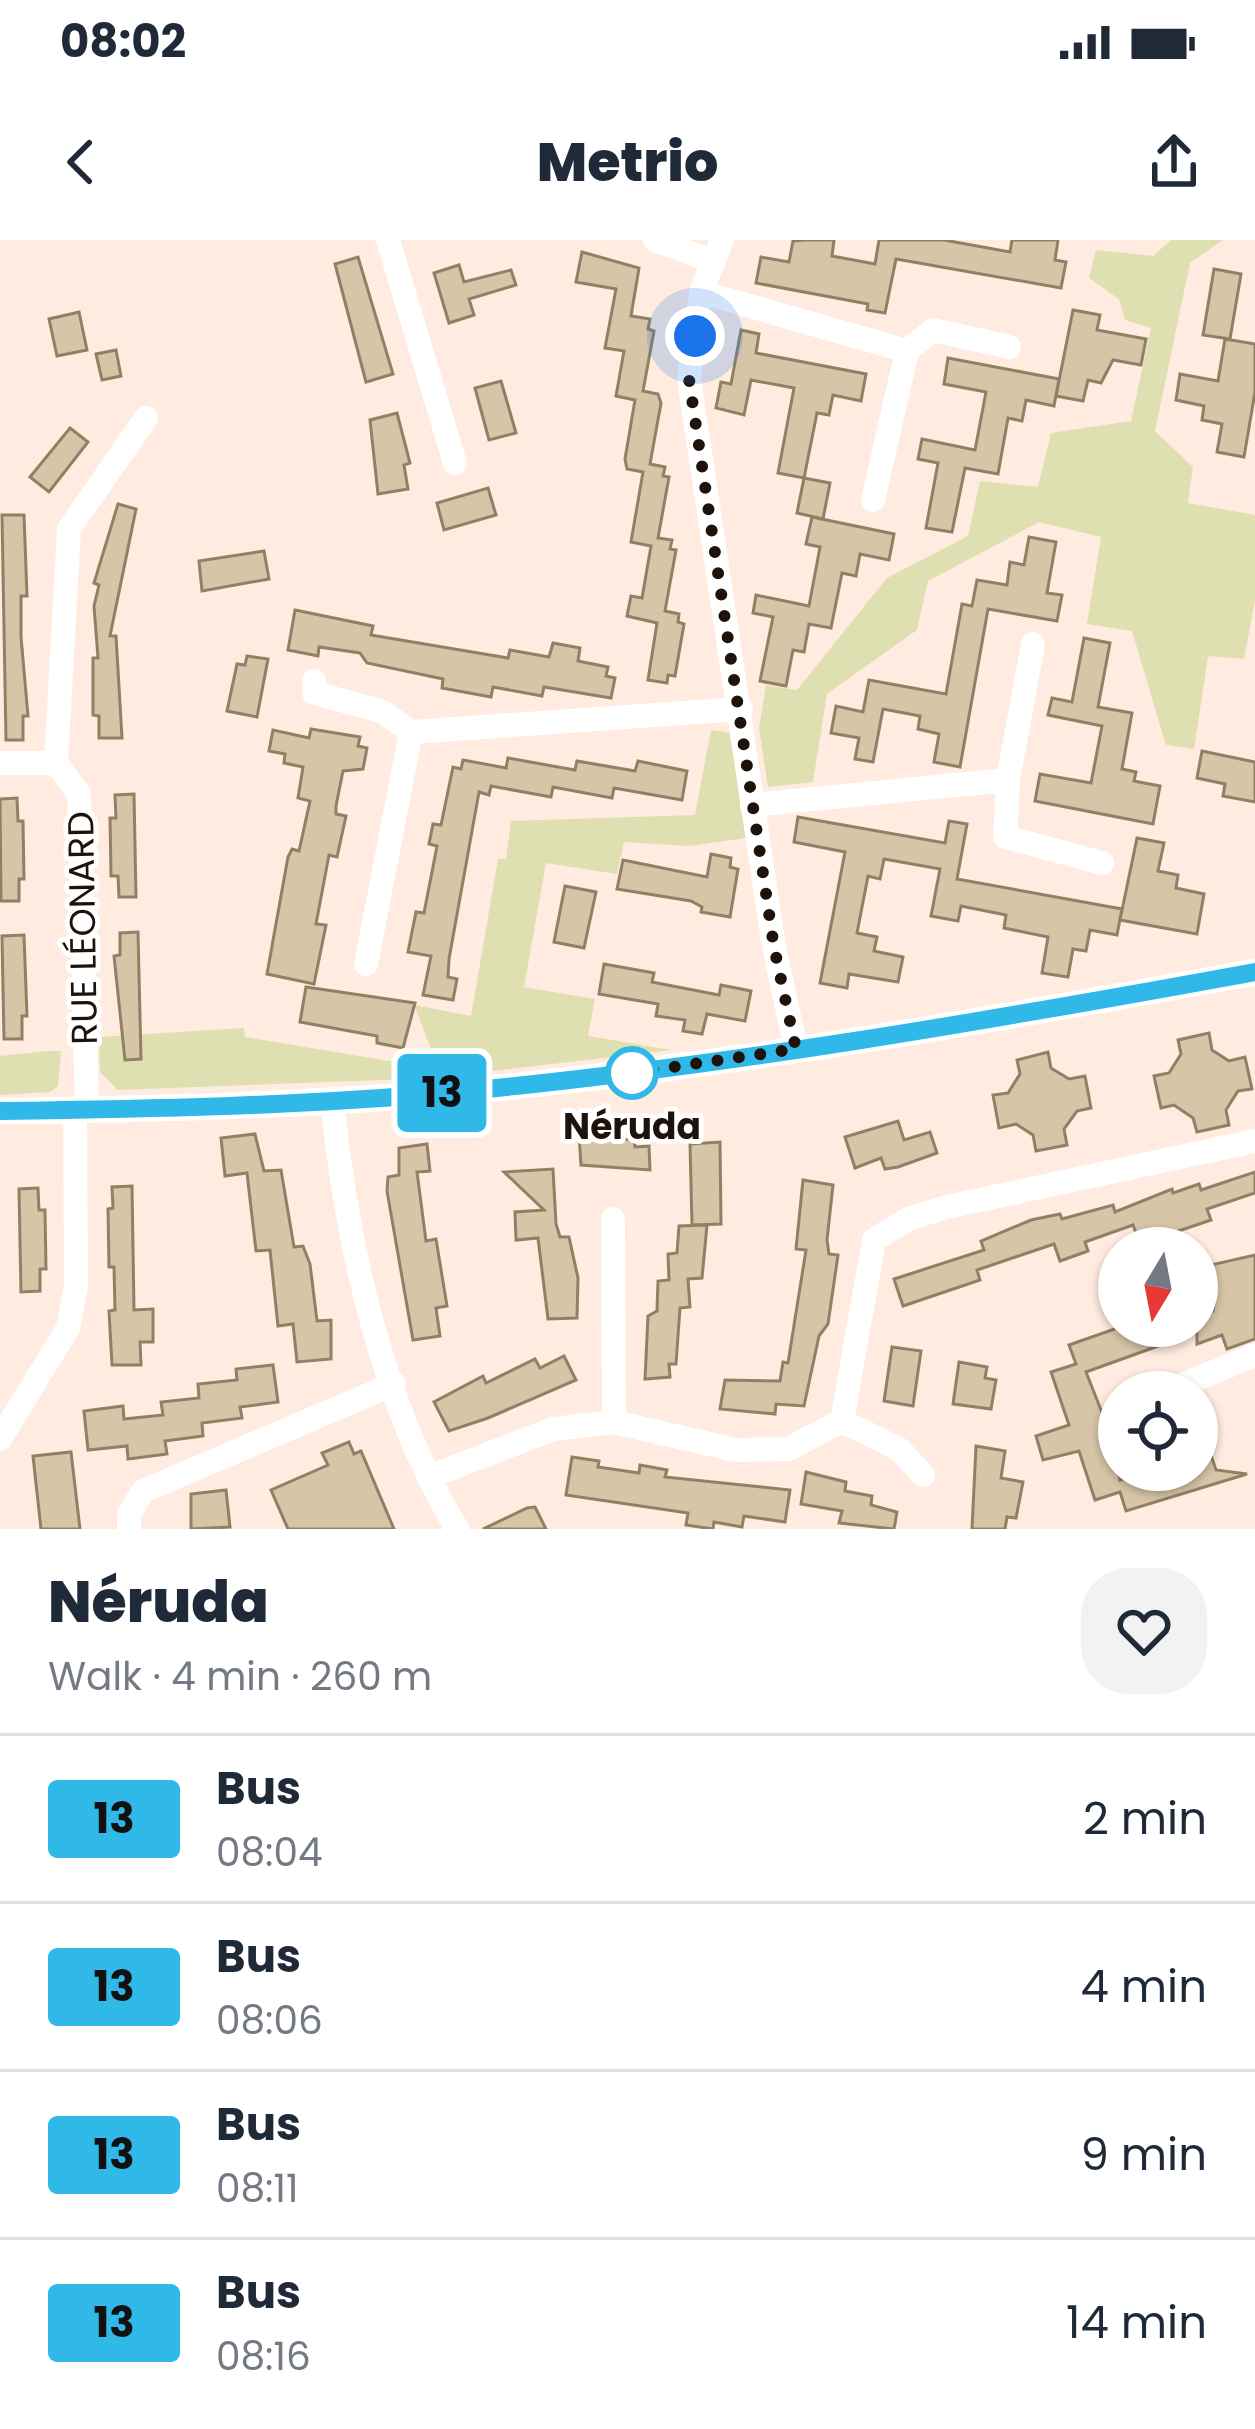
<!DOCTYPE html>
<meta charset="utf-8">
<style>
body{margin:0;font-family:Poppins,sans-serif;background:#f2f2f3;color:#1f2937;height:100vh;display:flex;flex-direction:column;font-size:45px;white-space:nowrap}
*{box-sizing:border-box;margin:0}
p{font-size:39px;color:#747a83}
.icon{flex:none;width:66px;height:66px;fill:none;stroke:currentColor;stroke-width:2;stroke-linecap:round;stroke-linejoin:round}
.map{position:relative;height:1289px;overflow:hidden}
.panel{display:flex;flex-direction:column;background:#fff;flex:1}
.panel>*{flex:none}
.badge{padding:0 24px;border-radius:9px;font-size:42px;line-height:78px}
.needle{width:78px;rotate:190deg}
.fabs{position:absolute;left:1098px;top:987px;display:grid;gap:24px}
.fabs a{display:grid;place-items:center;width:120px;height:120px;border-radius:50%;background:#fff;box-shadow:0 3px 9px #0004;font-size:60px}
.you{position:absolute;width:60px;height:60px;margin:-30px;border:9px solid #fff;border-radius:50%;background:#1a73e8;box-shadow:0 0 0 18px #1a73e833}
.map>.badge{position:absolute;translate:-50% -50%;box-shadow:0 0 0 6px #fff}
.round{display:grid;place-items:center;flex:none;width:126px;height:126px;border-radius:48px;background:#f2f2f3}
.headline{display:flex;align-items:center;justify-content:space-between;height:204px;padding:0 48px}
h1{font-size:57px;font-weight:800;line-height:90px}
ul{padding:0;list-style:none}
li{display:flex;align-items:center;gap:36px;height:168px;padding:0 48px;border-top:3px solid #e0e1e3}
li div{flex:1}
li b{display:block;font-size:45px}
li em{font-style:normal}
li .badge{min-width:132px;font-weight:700;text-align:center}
.status{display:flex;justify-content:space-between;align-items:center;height:84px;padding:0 60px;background:#fff;direction:ltr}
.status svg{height:33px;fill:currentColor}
header{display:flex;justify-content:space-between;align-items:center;height:156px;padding:0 48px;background:#fff;font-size:54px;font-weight:800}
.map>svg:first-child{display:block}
.green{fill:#dfe0b1}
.building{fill:#d6c5a7;stroke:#918164;stroke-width:3}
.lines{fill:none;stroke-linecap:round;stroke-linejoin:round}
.minor{stroke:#fff;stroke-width:24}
.line-casing{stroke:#fff;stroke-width:27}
.line{stroke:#30b8e8;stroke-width:18}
.walk{stroke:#1e130c;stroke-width:12;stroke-dasharray:0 21.6}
.stop-dot{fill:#fff;stroke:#30b8e8;stroke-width:6}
.labels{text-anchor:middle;stroke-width:10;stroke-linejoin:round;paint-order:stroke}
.street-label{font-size:36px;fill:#1e130c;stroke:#fff}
.stop-label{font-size:36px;font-weight:bold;fill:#1e130c;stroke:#fff}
</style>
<div class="status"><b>08:02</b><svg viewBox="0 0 49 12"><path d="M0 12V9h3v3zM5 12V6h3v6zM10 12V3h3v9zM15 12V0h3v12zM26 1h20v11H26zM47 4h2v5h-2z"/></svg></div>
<header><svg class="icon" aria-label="back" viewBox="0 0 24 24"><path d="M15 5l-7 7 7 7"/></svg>Metrio<svg class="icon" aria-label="share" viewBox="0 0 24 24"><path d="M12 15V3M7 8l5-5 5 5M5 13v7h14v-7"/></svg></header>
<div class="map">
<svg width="1255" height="1289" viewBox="0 0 1255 1289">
<rect width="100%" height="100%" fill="#ffebdf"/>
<g class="green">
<polygon points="1171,0 1223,0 1190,23 1155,191 1193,227 1188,263 1255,275 1255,360 1244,419 1208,416 1194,509 1166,505 1132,391 1087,384 1101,297 1039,282 928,341 917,390 827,454 813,542 768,547 759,489 766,445 797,450 887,338 968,296 980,241 1038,247 1051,193 1131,181 1151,88 1125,80 1119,59 1089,38 1096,10 1153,16"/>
<polygon points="711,490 730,493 746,598 689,606 624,602 617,634 546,623 524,747 595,759 588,796 671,810 435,838 118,850 100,832 99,797 244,788 245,797 407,824 434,817 414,765 471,776 498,619 506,619 511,581 695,575"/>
<polygon points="47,811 61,811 58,846 50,852 0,855 0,816"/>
</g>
<g class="building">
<polygon points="806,0 834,0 832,16 875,24 879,0 944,0 1010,12 1012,0 1058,0 1055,20 1066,22 1061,48 896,19 885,73 867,70 868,64 756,43 761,17 789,22 793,1"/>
<polygon points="582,12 639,28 631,76 650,79 648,89 654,91 643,151 658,154 661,163 650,224 665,227 663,236 669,237 658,298 672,300 670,309 676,310 665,371 679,374 678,382 684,384 675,436 668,435 667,443 648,440 657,383 627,376 631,356 642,358 651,306 631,302 643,232 627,229 625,219 635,160 616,156 624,111 605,108 616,49 576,42"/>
<polygon points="358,17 393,134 366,142 335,24"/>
<polygon points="459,25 464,42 511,30 516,45 469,59 474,75 449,83 434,33"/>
<polygon points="1214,29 1241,34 1230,99 1203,95"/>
<polygon points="1073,70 1100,75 1097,90 1146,99 1141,125 1113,120 1101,143 1088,140 1083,161 1056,156"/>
<polygon points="79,72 87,110 57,116 49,79"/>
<polygon points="741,90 759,94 756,113 866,134 861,161 833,155 829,175 817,173 804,238 778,233 794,148 751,140 744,175 716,168 721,142 731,144"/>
<polygon points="1225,99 1255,104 1255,152 1244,217 1217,212 1222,184 1202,180 1204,166 1176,160 1180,134 1218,141"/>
<polygon points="116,110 121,136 102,140 96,114"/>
<polygon points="948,118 1059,139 1054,166 1026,160 1022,181 1008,178 998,234 965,228 952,292 926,288 938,223 918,219 922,199 975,210 986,152 944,144"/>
<polygon points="501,141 516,193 489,200 475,148"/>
<polygon points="397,173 410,223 404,225 408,249 378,254 370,180"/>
<polygon points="70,188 88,202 49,252 30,237"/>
<polygon points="804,238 830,243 823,279 797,273"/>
<polygon points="488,248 496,275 444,290 437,263"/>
<polygon points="118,264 136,269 110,396 116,396 122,498 99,498 99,476 93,475 93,418 98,418 94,366 99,345 94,343"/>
<polygon points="2,275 24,275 27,356 21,356 21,397 28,476 23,476 23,500 6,500"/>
<polygon points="812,277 894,294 889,320 860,314 856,336 842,333 831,388 809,384 804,412 793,410 786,446 760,441 773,377 753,373 756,355 809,366 820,307 806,304"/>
<polygon points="1029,297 1056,302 1047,353 1062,355 1057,381 988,369 960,527 934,522 939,494 918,489 920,476 883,469 873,522 855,519 859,498 831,493 836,466 863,472 869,440 946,454 962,364 972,366 977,340 1007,345 1010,322 1024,325"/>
<polygon points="264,311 269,339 202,351 199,321"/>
<polygon points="295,370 373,386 371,395 508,418 510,410 549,417 553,403 580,408 578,421 608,427 606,436 615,438 611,458 544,447 542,456 493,447 491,457 442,448 443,439 367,423 360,413 319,407 318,416 288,410"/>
<polygon points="1084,398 1110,403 1098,467 1132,473 1122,529 1136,532 1134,541 1160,546 1153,584 1035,561 1040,534 1091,543 1102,486 1048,475 1052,458 1072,462"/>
<polygon points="247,416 268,419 257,477 227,471 237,424 245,425"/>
<polygon points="311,489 360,497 358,506 367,508 363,529 343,531 336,566 336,574 346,576 337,617 329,615 316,684 326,685 314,744 267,734 288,617 292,609 299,611 310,561 298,558 303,527 284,523 285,514 269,511 273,490 309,498"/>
<polygon points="1202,511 1255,522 1255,562 1223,556 1225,544 1197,538"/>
<polygon points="508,518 575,530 577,521 635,531 638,521 687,531 682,560 614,548 612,558 553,547 551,557 491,546 489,555 479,552 449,719 448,737 457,739 453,760 423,755 431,716 408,712 416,672 424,673 437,606 429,604 433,584 441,585 453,527 461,529 463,520 506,528"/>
<polygon points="134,554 136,657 119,657 118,636 111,636 110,578 116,578 115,555"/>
<polygon points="17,558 18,581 23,581 24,639 19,639 19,661 1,661 0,559"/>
<polygon points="798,577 945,603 949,581 967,584 957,639 1122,669 1117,695 1090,690 1086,711 1073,709 1068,737 1042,733 1048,697 1004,688 1006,675 961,666 958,681 931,676 940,629 884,619 880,639 868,636 857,693 877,697 874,711 903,717 898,742 849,734 847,748 820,743 845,612 794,602"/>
<polygon points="1137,598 1164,603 1158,631 1178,635 1176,648 1204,654 1197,694 1120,680"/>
<polygon points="711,614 731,618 730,627 738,629 730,677 701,672 702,667 691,661 617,649 623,620 707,637"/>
<polygon points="565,646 596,652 584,708 554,702"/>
<polygon points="138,692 141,819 125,820 114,716 120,715 120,693"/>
<polygon points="24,695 27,776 22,776 22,799 4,799 2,696"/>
<polygon points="604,724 654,733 652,742 719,755 721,745 751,751 745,781 707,774 702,794 683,791 685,780 656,776 658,764 599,754"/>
<polygon points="306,747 415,763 403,808 377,803 377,796 300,782"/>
<polygon points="1209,793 1212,810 1229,821 1245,817 1252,849 1238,851 1226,870 1229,885 1197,892 1193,878 1174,865 1161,868 1154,836 1169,833 1181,814 1178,800"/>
<polygon points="1048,812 1051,828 1069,839 1085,836 1091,868 1077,871 1064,889 1067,905 1036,911 1033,895 1016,884 999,888 993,855 1008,853 1020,834 1017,820"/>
<polygon points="898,881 904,900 930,892 937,913 898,927 885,929 881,918 855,928 845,897"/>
<polygon points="255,894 264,931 281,930 294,1007 303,1006 310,1024 317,1081 331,1080 331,1119 297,1122 293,1084 278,1086 270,1010 256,1011 247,933 225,936 221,898"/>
<polygon points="606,894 606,900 634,899 635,907 649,906 650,930 581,925 579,895"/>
<polygon points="720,902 721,984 692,985 690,904"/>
<polygon points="427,904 430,931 417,932 426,1001 436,999 447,1066 436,1068 440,1096 413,1100 387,951 388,937 399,935 399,908"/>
<polygon points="553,929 556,984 560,997 569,997 578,1038 577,1078 548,1079 538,998 516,1000 515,972 544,970 504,932"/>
<polygon points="1255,932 1255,953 1207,969 1211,980 1140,1004 1133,985 1085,1002 1088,1011 1060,1021 1054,1004 977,1030 980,1040 903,1066 894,1039 984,1010 981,1001 1031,980 1060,974 1062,979 1113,965 1115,972 1172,949 1173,953 1199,944 1201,950"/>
<polygon points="803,940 833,945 827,1000 829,1014 838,1015 828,1084 819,1096 804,1166 776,1164 775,1174 720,1169 725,1140 780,1141 783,1122 788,1123 806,1010 796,1009"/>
<polygon points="132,946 134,1070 153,1069 153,1102 140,1102 141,1125 112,1125 109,1071 115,1070 114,1027 109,1027 108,969 113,968 112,947"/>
<polygon points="38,948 39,970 45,970 46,1029 40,1029 40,1051 21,1052 19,949"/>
<polygon points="707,985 702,1038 688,1039 690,1067 680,1068 676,1124 669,1124 670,1137 645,1139 648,1076 657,1071 658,1041 669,1040 668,1014 677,1013 679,986"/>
<polygon points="1255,1015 1255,1099 1227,1109 1222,1095 1197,1104 1197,1092 1086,1132 1112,1198 1120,1240 1152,1230 1197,1230 1197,1223 1212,1218 1216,1230 1247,1234 1126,1271 1120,1252 1095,1260 1079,1211 1043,1220 1036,1196 1069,1185 1051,1132 1076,1124 1069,1105 1123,1086 1197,1086 1197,1077 1213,1071 1214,1063 1202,1027"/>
<polygon points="892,1107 921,1111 913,1166 884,1161"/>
<polygon points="564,1116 576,1140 488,1178 449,1191 434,1162 483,1136 486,1143 535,1119 540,1128"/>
<polygon points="959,1122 987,1127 985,1138 996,1140 991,1169 953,1164"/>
<polygon points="273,1125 278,1162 240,1167 242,1178 202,1183 203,1196 165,1201 167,1214 128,1219 127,1206 88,1210 84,1171 123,1166 124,1179 163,1175 161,1162 199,1158 198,1144 237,1140 236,1129"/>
<polygon points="349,1202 354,1214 361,1211 394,1289 288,1289 271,1250 328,1225 322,1213"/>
<polygon points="976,1206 1005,1211 1001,1238 1023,1242 1016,1278 1007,1277 1005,1289 972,1289"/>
<polygon points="71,1212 80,1289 41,1289 33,1216"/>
<polygon points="572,1217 599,1221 598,1227 639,1233 640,1225 667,1230 665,1237 790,1250 785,1282 744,1276 742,1287 714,1282 713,1289 686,1285 688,1273 566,1255"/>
<polygon points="806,1232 846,1242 845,1251 872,1256 871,1265 897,1272 894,1289 839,1283 842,1271 801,1264"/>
<polygon points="226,1250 230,1287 191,1289 191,1254"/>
<polygon points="535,1267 546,1289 483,1289 527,1268"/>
</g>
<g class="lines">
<g class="minor">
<polyline points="388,0 455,223"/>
<polyline points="655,0 712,21"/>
<polyline points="722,0 701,52 689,139 774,707 796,809"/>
<polyline points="701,52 907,111"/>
<polyline points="873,260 907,111 933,90 1009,107"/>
<polyline points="314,441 314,453 381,471 411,492 741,469"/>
<polyline points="0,523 56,523"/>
<polyline points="1008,540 1033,404"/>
<polyline points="752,565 1008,540 1005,597 1102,623"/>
<polyline points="366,724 411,492"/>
<path d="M332 859C346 1003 382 1164 457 1289"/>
<polyline points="87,869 79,554 56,523 69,289 146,178"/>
<path d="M0 871C185 867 370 861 554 842 789 818 1023 774 1255 732"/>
<polyline points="613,979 614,1182"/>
<polyline points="1165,1152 1255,1115"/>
<polyline points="842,1181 899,1209 923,1235"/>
<polyline points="0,1199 68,1088 76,1046 75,870"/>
<polyline points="429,1237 553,1189 614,1182 735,1210 788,1209 842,1181 874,1000 910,978 947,967 1255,901"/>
<polyline points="129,1289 129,1274 143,1251 394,1144"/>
</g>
</g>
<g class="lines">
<g class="line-casing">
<path id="line" d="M0 871C148 869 298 866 445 853 717 828 987 781 1255 732"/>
</g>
<use href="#line" class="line"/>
<polyline class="walk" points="632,833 796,809 774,707 689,139 695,96"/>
</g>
<circle class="stop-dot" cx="632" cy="833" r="24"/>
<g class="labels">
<g class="street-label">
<text transform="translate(82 688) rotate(-91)" y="13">RUE LÉONARD</text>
</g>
<g class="stop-label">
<text x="632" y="899">Néruda</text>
</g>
</g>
</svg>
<div class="fabs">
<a><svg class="needle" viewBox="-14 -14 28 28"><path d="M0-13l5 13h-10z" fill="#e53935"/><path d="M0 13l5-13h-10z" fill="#747a83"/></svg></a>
<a><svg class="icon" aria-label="locate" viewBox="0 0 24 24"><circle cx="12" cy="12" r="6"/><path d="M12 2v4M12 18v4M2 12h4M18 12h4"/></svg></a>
</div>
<div class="you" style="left:695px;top:96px"></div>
<b class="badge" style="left:442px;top:853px;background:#30b8e8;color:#111">13</b>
</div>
<section class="panel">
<div class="headline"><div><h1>Néruda</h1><p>Walk · 4 min · 260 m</p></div><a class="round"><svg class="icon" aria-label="heart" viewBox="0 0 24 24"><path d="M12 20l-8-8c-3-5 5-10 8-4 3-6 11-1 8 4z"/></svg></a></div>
<ul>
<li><span class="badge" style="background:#30b8e8;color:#111">13</span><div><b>Bus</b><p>08:04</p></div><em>2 min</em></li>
<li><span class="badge" style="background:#30b8e8;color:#111">13</span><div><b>Bus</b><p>08:06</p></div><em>4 min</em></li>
<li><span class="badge" style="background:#30b8e8;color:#111">13</span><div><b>Bus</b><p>08:11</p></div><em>9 min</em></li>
<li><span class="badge" style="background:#30b8e8;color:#111">13</span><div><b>Bus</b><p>08:16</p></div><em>14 min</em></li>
</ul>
</section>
